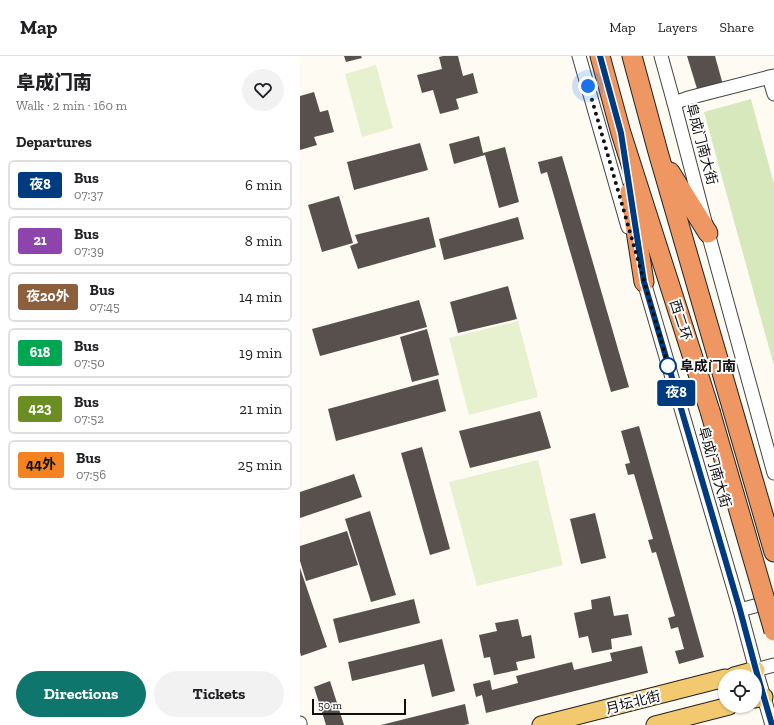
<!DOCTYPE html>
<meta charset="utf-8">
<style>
body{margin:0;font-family:"Zilla Slab","Noto Sans SC",serif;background:#f2f2f2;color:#202124;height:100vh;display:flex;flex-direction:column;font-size:15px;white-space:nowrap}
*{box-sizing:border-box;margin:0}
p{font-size:13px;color:#757577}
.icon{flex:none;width:22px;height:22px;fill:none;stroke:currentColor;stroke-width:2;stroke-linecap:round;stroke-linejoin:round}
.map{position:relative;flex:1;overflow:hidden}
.sheet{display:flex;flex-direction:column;background:#fff;width:300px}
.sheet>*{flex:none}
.badge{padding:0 8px;border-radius:3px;font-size:14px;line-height:26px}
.controls{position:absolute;left:418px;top:613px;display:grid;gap:8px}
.controls a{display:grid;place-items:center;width:44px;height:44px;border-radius:50%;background:#fff;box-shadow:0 1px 3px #0004;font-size:20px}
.scale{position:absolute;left:12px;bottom:10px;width:94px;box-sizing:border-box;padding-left:4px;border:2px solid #101010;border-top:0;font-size:11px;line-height:14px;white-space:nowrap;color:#101010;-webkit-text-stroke:3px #fff;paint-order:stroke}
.you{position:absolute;width:20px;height:20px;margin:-10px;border:3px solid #fff;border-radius:50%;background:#1a73e8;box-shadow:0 0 0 6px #1a73e833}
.map>.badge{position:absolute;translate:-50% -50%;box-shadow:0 0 0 2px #fff}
h2{padding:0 16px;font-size:15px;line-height:36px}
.round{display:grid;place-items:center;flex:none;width:42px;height:42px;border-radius:21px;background:#f2f2f2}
.headline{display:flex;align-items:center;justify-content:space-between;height:68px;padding:0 16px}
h1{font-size:19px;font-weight:800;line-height:30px}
.button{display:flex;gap:8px;margin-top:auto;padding:8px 16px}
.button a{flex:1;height:46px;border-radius:24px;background:#0f766e;color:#fff;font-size:16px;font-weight:800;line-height:46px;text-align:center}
.button a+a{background:#f2f2f2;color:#202124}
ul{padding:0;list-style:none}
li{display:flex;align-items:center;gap:12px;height:50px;margin:0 8px 6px;padding:0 8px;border:2px solid #e0e0e0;border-radius:6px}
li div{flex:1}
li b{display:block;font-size:15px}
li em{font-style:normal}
li .badge{min-width:44px;font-weight:700;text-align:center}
header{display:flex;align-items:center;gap:24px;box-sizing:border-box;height:56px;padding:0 20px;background:#fff;border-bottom:1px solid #e0e0e0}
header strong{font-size:19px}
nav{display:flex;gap:22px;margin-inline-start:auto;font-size:14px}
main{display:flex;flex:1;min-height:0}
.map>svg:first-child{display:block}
.green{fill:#d7e8bd}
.pitch{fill:#e7f0cf}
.building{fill:#58504c}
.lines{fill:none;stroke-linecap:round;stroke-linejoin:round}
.minor-casing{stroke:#434343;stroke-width:15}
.major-casing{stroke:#212121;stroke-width:19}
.highway-casing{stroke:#212121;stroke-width:21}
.minor{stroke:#fff;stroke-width:13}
.major{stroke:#f2c96f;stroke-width:17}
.highway{stroke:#ee9762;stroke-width:19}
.highway-bridge-casing{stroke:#212121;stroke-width:21;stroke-linecap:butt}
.highway-bridge{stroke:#ee9762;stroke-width:19}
.line-casing{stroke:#fff;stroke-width:9}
.line{stroke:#003b80;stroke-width:6}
.walk{stroke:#101010;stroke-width:4;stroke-dasharray:0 7.2}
.stop-dot{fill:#fff;stroke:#003b80;stroke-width:2}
.labels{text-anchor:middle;stroke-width:4;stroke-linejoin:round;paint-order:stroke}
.street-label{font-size:14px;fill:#101010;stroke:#fff}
.stop-label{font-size:14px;font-weight:bold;fill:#101010;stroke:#fff;text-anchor:start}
</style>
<header>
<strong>Map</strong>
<nav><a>Map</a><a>Layers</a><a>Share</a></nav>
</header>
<main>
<section class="sheet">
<div class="headline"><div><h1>阜成门南</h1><p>Walk · 2 min · 160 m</p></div><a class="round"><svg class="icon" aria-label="heart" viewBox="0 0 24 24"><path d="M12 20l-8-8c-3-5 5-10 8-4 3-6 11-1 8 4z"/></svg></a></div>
<h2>Departures</h2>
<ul>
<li><span class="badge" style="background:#003b80;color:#fff">夜8</span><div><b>Bus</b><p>07:37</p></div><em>6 min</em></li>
<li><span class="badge" style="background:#8e44ad;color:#fff">21</span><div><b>Bus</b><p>07:39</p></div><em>8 min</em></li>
<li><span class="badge" style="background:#8b5e3c;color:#fff">夜20外</span><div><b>Bus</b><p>07:45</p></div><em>14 min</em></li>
<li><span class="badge" style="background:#00a651;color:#fff">618</span><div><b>Bus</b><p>07:50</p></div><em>19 min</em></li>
<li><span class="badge" style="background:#6b8e23;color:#fff">423</span><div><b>Bus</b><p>07:52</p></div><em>21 min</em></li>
<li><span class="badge" style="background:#f58220;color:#111">44外</span><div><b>Bus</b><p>07:56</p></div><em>25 min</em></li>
</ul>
<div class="button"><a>Directions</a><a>Tickets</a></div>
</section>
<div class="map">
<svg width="474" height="669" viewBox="0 0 474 669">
<rect width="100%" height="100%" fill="#fefbf3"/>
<polygon class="green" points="451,43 474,128 474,310 404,56"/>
<g class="pitch">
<polygon points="76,9 93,72 62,81 45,18"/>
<polygon points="218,265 238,341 169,359 149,282"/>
<polygon points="238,404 263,509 177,530 149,426"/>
</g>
<g class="building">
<polygon points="44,0 61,0 62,2 46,6"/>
<polygon points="143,0 158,0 163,20 173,17 178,37 156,43 159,53 140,58 133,34 122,37 117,19 142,13 139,1"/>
<polygon points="387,0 415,0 423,29 398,36"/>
<polygon points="14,36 20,56 28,54 34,76 14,81 17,89 0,94 0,40"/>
<polygon points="179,80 183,97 205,91 219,146 199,152 185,99 154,108 149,88"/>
<polygon points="120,87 128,114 54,134 47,106"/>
<polygon points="262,100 329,331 311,336 247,116 241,118 238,106"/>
<polygon points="39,140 53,187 22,196 8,149"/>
<polygon points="129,161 136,191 58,213 50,190 58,187 55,179"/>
<polygon points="218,161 224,183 144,204 139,183"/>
<polygon points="208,230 217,263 158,277 150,246"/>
<polygon points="119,244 127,271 20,300 12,273"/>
<polygon points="127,273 139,319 112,326 100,281"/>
<polygon points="138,323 146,355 36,385 28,353"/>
<polygon points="240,355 251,392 170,412 159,375"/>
<polygon points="339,370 404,601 379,608 375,595 384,593 378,571 371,573 368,562 375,560 356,496 352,497 348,484 353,483 334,418 328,419 325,408 330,407 321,375"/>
<polygon points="122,391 150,493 130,499 101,397"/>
<polygon points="54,418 62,441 0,462 0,436"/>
<polygon points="70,455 96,539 71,546 45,463"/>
<polygon points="295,457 306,502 281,508 270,463"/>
<polygon points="47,475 58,509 6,525 0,505 0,490"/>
<polygon points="0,512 27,591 1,600 0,596"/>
<polygon points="310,540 314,560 328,558 332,579 311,583 312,593 292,597 288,580 279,582 274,557 292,553 291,544"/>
<polygon points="114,543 120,567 39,587 33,563"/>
<polygon points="218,563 222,581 231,579 235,602 216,606 218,614 194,619 190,601 184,602 179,579 197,575 195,567"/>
<polygon points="142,583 155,635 132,641 124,608 52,625 48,606"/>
<polygon points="342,590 348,617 186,657 182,639 176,641 173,628 190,624 192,634 218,627 216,620 272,606 274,614 312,605 310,597"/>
<polygon points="30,625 44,669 26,669 14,631"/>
<polygon points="165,648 169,668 164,669 81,669"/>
</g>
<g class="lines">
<g class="minor-casing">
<g id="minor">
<polyline points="279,0 328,171"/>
<polyline points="361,0 374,47 408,177 474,417"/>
<polyline points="469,21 474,38"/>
<polyline points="374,47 388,42 474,20"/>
<polyline points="342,219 440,554 456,614 472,669"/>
<polyline points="440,554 473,545"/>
<polyline points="456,614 474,609"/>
<polyline points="0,667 0,669"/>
</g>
</g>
<g class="major-casing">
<g id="major">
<polyline points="434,620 456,614"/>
<polyline points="455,643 464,641"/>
<polyline points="241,669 425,622"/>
<polyline points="355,669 429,650"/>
</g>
</g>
<g class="highway-casing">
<g id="highway">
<polyline points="300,0 321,77 410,355"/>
<polyline points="332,0 358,96 474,496"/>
<polyline points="370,116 408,177"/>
<polyline points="330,136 344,226"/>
</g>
</g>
<use href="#minor" class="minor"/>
<use href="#major" class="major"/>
<use href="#highway" class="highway"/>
<g class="highway-bridge-casing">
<polyline id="highway-bridge" points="410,355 474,575"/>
</g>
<use href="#highway-bridge" class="highway-bridge"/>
</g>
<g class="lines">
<g class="line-casing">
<polyline id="line" points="300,0 321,77 344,226 440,554 456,614 472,669"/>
</g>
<use href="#line" class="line"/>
<polyline class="walk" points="288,30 369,312 368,310"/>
</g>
<circle class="stop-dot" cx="368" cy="310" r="8"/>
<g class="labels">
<g class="street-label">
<text transform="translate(402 88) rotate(75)" y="5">阜成门南大街</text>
<text transform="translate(381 264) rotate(72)" y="5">西二环</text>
<text transform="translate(415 411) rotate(74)" y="5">阜成门南大街</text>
<text transform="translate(333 646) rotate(-14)" y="5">月坛北街</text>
</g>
<g class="stop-label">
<text x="380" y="315">阜成门南</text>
</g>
</g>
</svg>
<div class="controls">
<a><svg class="icon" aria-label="locate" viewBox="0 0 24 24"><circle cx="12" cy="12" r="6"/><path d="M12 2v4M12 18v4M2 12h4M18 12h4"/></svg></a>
</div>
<div class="scale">50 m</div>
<div class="you" style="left:288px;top:30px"></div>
<b class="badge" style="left:376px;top:337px;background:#003b80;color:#fff">夜8</b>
</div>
</main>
